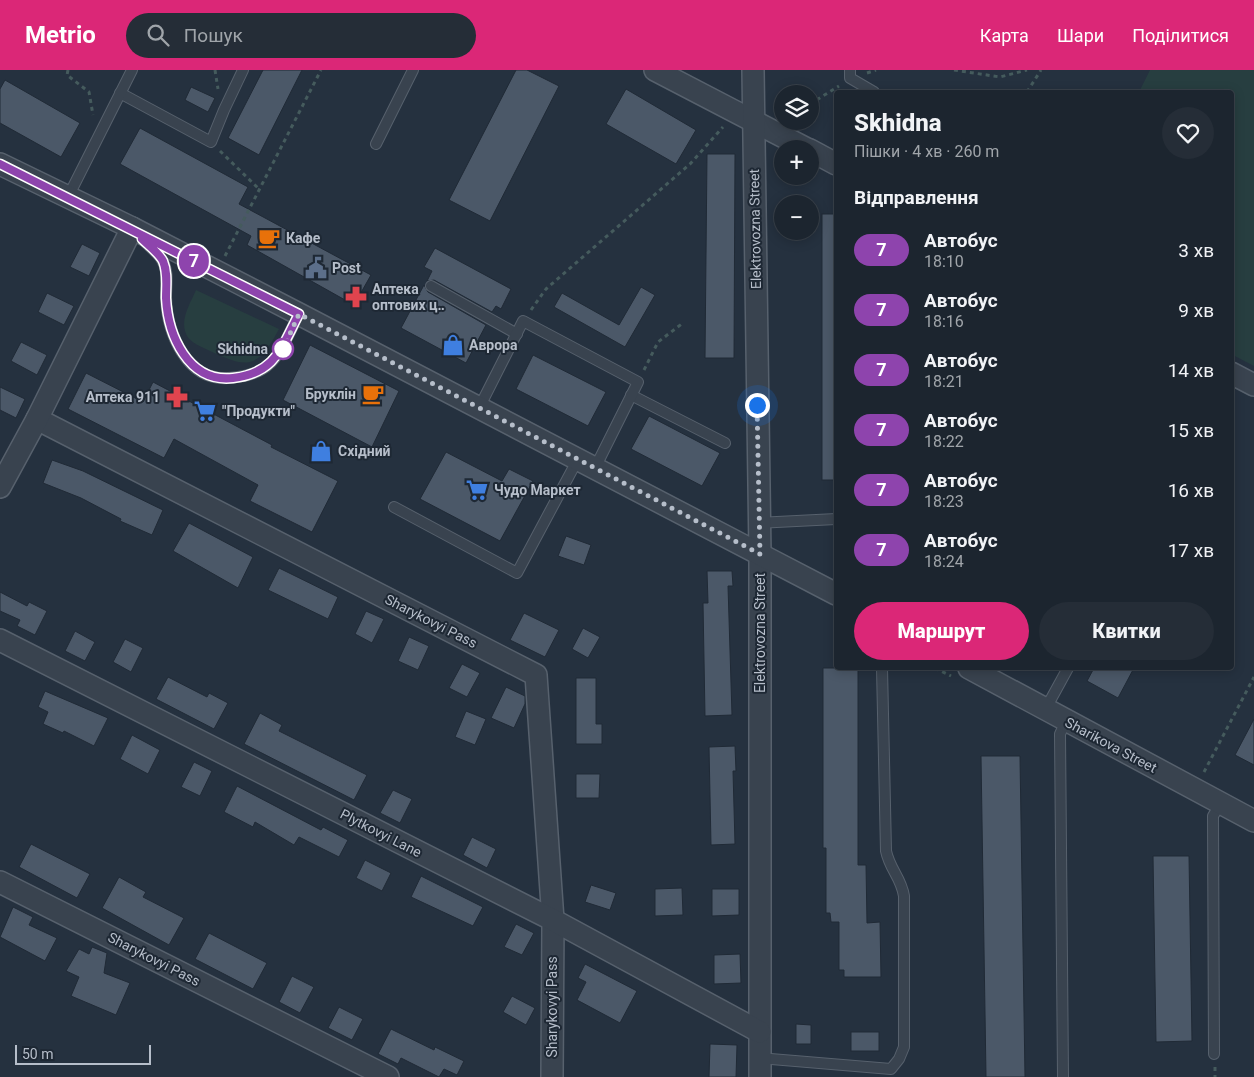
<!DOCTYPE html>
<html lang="uk">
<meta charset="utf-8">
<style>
body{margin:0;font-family:Roboto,sans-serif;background:#252d37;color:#f1f3f6;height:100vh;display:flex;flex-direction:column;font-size:19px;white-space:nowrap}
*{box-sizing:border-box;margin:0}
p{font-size:16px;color:#a0a5aa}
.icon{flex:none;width:28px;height:28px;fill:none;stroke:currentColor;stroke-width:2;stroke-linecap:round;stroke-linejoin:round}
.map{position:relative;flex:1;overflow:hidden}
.drawer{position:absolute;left:834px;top:20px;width:400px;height:580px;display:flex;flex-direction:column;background:#1c252f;border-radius:5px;box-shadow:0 2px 12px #0003,0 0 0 1px #3a424b}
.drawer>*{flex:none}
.badge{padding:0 10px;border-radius:16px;font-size:18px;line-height:32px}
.fabs{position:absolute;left:774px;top:15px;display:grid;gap:10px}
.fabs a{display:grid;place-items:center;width:45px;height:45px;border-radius:50%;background:#1c252f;box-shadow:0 2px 12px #0003,0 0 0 1px #3a424b;font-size:25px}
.scale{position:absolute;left:15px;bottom:12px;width:136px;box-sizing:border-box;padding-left:5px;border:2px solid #b6beca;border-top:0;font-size:14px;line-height:18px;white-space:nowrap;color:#b6beca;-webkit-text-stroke:4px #1e2834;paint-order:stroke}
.you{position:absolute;width:25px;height:25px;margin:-12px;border:4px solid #fff;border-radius:50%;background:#1a73e8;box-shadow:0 0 0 8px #1a73e833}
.map>.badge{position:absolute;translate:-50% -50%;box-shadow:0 0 0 2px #fff}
h2{padding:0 20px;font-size:19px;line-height:45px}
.round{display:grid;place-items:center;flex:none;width:52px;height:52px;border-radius:26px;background:#252d37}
.summary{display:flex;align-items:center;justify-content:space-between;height:85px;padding:0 20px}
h1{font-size:24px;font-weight:800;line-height:38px}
.primary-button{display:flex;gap:10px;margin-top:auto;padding:10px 20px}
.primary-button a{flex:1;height:58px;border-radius:30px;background:#db2777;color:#fff;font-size:20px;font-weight:800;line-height:58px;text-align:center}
.primary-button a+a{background:#252d37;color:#f1f3f6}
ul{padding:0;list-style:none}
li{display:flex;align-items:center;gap:15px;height:60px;padding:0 20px}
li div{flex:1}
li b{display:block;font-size:19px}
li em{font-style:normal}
li .badge{min-width:55px;font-weight:700;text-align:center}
header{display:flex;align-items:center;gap:30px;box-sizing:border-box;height:70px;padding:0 25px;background:#db2777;color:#fff}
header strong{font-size:24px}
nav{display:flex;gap:28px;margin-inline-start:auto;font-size:18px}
.search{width:350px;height:45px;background:#252d37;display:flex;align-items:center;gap:12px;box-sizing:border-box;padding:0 18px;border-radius:28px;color:#a0a5aa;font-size:19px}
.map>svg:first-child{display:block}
.green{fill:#273e40}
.building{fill:#4b5868;stroke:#202a36}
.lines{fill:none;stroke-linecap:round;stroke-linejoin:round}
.service-casing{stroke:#57616d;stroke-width:12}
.minor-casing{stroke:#57616d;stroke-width:24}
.path{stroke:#455b5d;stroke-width:3;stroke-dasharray:4 4;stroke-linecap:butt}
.service{stroke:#39434f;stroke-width:10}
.minor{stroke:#39434f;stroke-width:21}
.line-casing{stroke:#fff;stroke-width:11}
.line{stroke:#8e44ad;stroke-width:8}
.walk{stroke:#b6beca;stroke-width:5;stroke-dasharray:0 9}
.stop-dot{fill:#fff;stroke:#8e44ad;stroke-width:2.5}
.labels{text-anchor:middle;stroke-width:4;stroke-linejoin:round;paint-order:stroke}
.street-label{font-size:14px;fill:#b6beca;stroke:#1e2834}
.poi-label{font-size:14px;font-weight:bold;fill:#b6beca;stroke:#1e2834;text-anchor:start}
.stop-label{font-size:14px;font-weight:bold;fill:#b6beca;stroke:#1e2834;text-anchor:end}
</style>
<header>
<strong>Metrio</strong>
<div class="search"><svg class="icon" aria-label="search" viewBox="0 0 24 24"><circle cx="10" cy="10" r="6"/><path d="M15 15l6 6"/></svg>Пошук</div>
<nav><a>Карта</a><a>Шари</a><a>Поділитися</a></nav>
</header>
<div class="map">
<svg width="1254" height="1007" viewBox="0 0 1254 1007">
<rect width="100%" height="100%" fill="#25313f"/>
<g class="green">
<polygon points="1150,0 1254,0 1254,296 1231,284 1231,22 1139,22"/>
<path d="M196 220 279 259C257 301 246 298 208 280 198 275 188 272 185 261 181 247 191 232 196 220Z"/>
</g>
<g class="building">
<polygon points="263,0 302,0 259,85 228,68"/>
<polygon points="516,0 527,0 559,16 490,151 449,130"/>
<polygon points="5,10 80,53 61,87 0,53 0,19"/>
<polygon points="191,17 215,28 208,42 185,30"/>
<polygon points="626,19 696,60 676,94 606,54"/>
<polygon points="140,58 248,117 239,134 371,205 354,235 247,175 251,166 120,94"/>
<polygon points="707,84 735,84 734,288 705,288"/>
<rect x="822" y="144" width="14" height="266"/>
<polygon points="82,174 100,183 89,206 70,197"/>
<polygon points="435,178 511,219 501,239 496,236 492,242 434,210 427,211 432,201 424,197"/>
<polygon points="424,215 428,222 486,255 466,293 401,258"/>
<polygon points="641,217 655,225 625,277 554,237 562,223 619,255"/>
<polygon points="47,223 74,236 64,255 38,242"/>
<polygon points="21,272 47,285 37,305 11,291"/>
<polygon points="310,275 399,321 372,377 283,330"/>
<polygon points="533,285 606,322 588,356 516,319"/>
<polygon points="86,303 143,332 153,312 272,375 271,377 338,411 312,462 250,431 258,415 174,369 164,388 68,339"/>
<polygon points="0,317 25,329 16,348 0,340"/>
<polygon points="649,346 720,383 702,416 631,379"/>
<polygon points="446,382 502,411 509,399 533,411 500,471 420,429"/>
<polygon points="52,390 83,401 163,440 152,465 120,451 121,449 81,428 43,413"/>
<polygon points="189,453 253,487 238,518 173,481"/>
<polygon points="566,466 591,475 584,495 558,486"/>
<polygon points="279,498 338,527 328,549 268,520"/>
<polygon points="707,501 732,501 733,516 728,516 732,645 705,646 703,533 708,533"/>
<polygon points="0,522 27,536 29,532 47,541 35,565 17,556 20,550 0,541"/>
<polygon points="366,541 384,549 372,573 355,564"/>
<polygon points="524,543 559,560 545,587 510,570"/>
<polygon points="583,558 600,567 588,588 572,579"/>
<polygon points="75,561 95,572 85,591 65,581"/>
<polygon points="409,567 429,576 418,600 398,591"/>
<polygon points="125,569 143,578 131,602 113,592"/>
<polygon points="462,594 480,603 467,627 449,618"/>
<polygon points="823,598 858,598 858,795 866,795 867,853 880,852 881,907 844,907 844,900 839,900 839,852 831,852 830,843 826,843 826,778 823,778"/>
<polygon points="1094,598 1134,598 1118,628 1087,611"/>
<polygon points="168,607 207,627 209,623 228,633 214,659 156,629"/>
<polygon points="576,608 596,608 596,654 602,654 602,674 576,674"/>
<polygon points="506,617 525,626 525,634 514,658 491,648"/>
<polygon points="45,621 108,648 94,676 64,661 63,663 43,654 48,642 38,637"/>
<polygon points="466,641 486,649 475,675 455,667"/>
<polygon points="260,643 282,655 279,661 367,705 354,730 244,674"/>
<polygon points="1254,649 1254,695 1235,685"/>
<polygon points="132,665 160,680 148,704 120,689"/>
<polygon points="735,676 736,701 733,701 735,774 711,775 709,677"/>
<polygon points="981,686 1020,686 1025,1007 986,1007"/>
<polygon points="194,692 212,701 200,726 181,717"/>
<polygon points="576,704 600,704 599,728 576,728"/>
<polygon points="237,716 321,760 323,757 348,770 339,787 299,767 294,775 255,752 253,757 224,742"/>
<polygon points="393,720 412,729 400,753 380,743"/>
<polygon points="472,767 496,779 487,798 463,785"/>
<polygon points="31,774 90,804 77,828 19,797"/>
<polygon points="1153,786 1189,786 1192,971 1156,972"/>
<polygon points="365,790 391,803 382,821 356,808"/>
<polygon points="421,806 483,837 473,856 411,827"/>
<polygon points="119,807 146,822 143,827 184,848 169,875 102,838"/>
<polygon points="591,815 616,823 610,840 585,832"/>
<polygon points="682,818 683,845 655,846 655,819"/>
<polygon points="712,819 739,819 739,845 712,846"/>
<polygon points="13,837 33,847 29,855 57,868 45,891 0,867"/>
<polygon points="516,854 534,863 522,885 504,877"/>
<polygon points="209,863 267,893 253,919 195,889"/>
<polygon points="92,877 107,883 104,903 130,913 116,945 71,926 79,907 66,901 79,879 89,884"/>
<polygon points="740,884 741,913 714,914 714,885"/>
<polygon points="585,894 637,921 620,953 577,930 586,912 578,908"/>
<polygon points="292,906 314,917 300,943 279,932"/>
<polygon points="512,926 535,938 526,955 503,942"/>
<polygon points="339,937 363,949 352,970 328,958"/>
<polygon points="796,954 811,955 811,974 796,974"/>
<polygon points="391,959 434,980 435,977 464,991 457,1005 444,999 439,1007 401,988 398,994 378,984"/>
<rect x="851" y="962" width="28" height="19"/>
<polygon points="710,974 737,975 736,1007 709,1007"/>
</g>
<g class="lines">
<g class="service-casing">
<g id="service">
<polyline points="850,0 850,8 874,22"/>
<polyline points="120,23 211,72 224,40 243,0"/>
<polyline points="376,74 413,0"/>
<polyline points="68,127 132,0"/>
<path d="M146 173C151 178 159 184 162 190 169 201 166 215 166 227 167 262 186 311 228 308 276 306 280 280 299 244"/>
<polyline points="431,216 517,264"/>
<polyline points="631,325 725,373"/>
<polyline points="479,338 523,251 638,312 595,398"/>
<polyline points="394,437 517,503 578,389"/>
<polyline points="758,453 836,449"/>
<polyline points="1045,640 1068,598"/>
<polyline points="1214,984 1213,746 1221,733"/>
<path d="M760 988 891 999 899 989 904 977V826C901 807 890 800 886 781L882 598"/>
<polyline points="1063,1007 1060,664 1066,651"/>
</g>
</g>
<g class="minor-casing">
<g id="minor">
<polyline points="655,0 807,79"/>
<polyline points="753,0 760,484 760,1007"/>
<polyline points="810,80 836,94"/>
<polyline points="0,94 132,158 299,244 836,524"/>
<polyline points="1231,303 1254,315"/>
<polyline points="37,349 536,605 553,850 552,1007"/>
<polyline points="0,417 37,349 132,158"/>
<polyline points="0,570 553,850 760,962"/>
<polyline points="969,598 1254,751"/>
<polyline points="0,812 388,1007"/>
</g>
</g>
<g class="path">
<polyline points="68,0 67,5 89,22 93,45"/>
<polyline points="215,0 218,19"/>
<polyline points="954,0 1000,7 1027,0"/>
<polyline points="867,3 876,0"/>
<polyline points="1027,22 1041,0"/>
<polyline points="810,34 839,16"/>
<polyline points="220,81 259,119"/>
<polyline points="225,186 321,0"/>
<polyline points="531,240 546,219 690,94 723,57"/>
<polyline points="644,300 658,272 683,253"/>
<polyline points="935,598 951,606"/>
<polyline points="1204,702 1254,607"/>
<polyline points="1215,997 1215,1007"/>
</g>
<use href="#service" class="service"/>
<use href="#minor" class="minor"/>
</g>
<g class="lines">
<g class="line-casing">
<path id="line" d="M0 94 299 244C281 278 276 303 233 308 188 313 168 265 166 228 166 215 168 203 163 191 159 183 148 175 142 169"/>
</g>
<use href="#line" class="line"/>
<polyline class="walk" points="283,279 299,244 760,484 757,335"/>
</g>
<defs>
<g id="cafe-bare" transform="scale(1.725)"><path d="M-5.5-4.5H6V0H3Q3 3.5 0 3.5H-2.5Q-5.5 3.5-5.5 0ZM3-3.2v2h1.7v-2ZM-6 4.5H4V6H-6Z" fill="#e8710a" stroke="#1e2834" stroke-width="2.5" paint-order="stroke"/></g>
<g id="civic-bare" transform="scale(1.725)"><path d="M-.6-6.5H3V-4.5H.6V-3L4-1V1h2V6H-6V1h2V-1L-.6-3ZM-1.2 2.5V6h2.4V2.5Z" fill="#5c6f8a" stroke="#1e2834" stroke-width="2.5" paint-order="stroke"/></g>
<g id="pharmacy-bare" transform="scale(1.725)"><path d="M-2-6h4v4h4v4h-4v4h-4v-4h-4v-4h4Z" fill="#e0444e" stroke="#1e2834" stroke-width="2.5" paint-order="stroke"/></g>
<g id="shop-bare" transform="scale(1.725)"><path d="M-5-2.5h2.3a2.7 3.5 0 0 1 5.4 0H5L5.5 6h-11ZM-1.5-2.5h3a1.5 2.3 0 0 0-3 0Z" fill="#3f7fe0" stroke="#1e2834" stroke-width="2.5" paint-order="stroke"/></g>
<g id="supermarket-bare" transform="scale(1.725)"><path d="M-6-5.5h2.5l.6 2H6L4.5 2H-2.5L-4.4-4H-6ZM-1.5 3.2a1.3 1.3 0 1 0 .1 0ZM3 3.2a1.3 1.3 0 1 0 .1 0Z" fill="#3f7fe0" stroke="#1e2834" stroke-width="2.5" paint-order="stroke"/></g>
</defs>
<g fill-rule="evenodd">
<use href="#cafe-bare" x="269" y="168"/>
<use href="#civic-bare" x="316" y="198"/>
<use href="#pharmacy-bare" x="356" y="227"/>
<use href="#shop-bare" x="453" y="275"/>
<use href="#cafe-bare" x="373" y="324"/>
<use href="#pharmacy-bare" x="177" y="327"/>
<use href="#supermarket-bare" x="205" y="341"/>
<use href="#shop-bare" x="321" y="381"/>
<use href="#supermarket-bare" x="477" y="420"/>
</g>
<circle class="stop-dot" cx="283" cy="279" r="10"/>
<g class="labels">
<g class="street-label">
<text transform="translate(755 159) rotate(-91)" y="5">Elektrovozna Street</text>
<text transform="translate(431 551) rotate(27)" y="5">Sharykovyi Pass</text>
<text transform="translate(760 563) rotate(-90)" y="5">Elektrovozna Street</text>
<text transform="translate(1111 675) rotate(28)" y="5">Sharikova Street</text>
<text transform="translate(381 763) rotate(27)" y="5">Plytkovyi Lane</text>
<text transform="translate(154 889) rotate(27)" y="5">Sharykovyi Pass</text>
<text transform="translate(552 937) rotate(-90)" y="5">Sharykovyi Pass</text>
</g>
<g class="poi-label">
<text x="286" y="173">Кафе</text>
<text x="332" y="203">Post</text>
<text x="372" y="224">Аптека<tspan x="372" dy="16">оптових ц‥</tspan></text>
<text x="469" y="280">Аврора</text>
<text x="356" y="329" text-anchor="end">Бруклін</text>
<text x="160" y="332" text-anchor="end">Аптека 911</text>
<text x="222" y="346">"Продукти"</text>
<text x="338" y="386">Східний</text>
<text x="494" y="425">Чудо Маркет</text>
</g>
<g class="stop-label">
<text x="268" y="284">Skhidna</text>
</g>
</g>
</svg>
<div class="fabs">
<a><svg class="icon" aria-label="layers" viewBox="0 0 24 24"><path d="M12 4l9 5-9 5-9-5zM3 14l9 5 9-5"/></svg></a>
<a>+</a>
<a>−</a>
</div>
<div class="scale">50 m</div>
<div class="you" style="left:757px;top:335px"></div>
<b class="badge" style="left:194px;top:191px;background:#8e44ad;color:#fff">7</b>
<section class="drawer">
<div class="summary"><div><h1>Skhidna</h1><p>Пішки · 4 хв · 260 m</p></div><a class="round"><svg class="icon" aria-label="heart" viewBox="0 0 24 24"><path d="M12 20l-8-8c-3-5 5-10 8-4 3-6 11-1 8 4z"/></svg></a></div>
<h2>Відправлення</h2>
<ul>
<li><span class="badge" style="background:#8e44ad;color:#fff">7</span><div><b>Автобус</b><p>18:10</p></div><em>3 хв</em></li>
<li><span class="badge" style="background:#8e44ad;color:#fff">7</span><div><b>Автобус</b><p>18:16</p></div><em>9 хв</em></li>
<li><span class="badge" style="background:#8e44ad;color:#fff">7</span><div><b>Автобус</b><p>18:21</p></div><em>14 хв</em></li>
<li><span class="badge" style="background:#8e44ad;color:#fff">7</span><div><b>Автобус</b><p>18:22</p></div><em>15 хв</em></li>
<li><span class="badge" style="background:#8e44ad;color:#fff">7</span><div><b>Автобус</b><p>18:23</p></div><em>16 хв</em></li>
<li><span class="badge" style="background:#8e44ad;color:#fff">7</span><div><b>Автобус</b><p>18:24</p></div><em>17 хв</em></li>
</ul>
<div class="primary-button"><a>Маршрут</a><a>Квитки</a></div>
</section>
</div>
